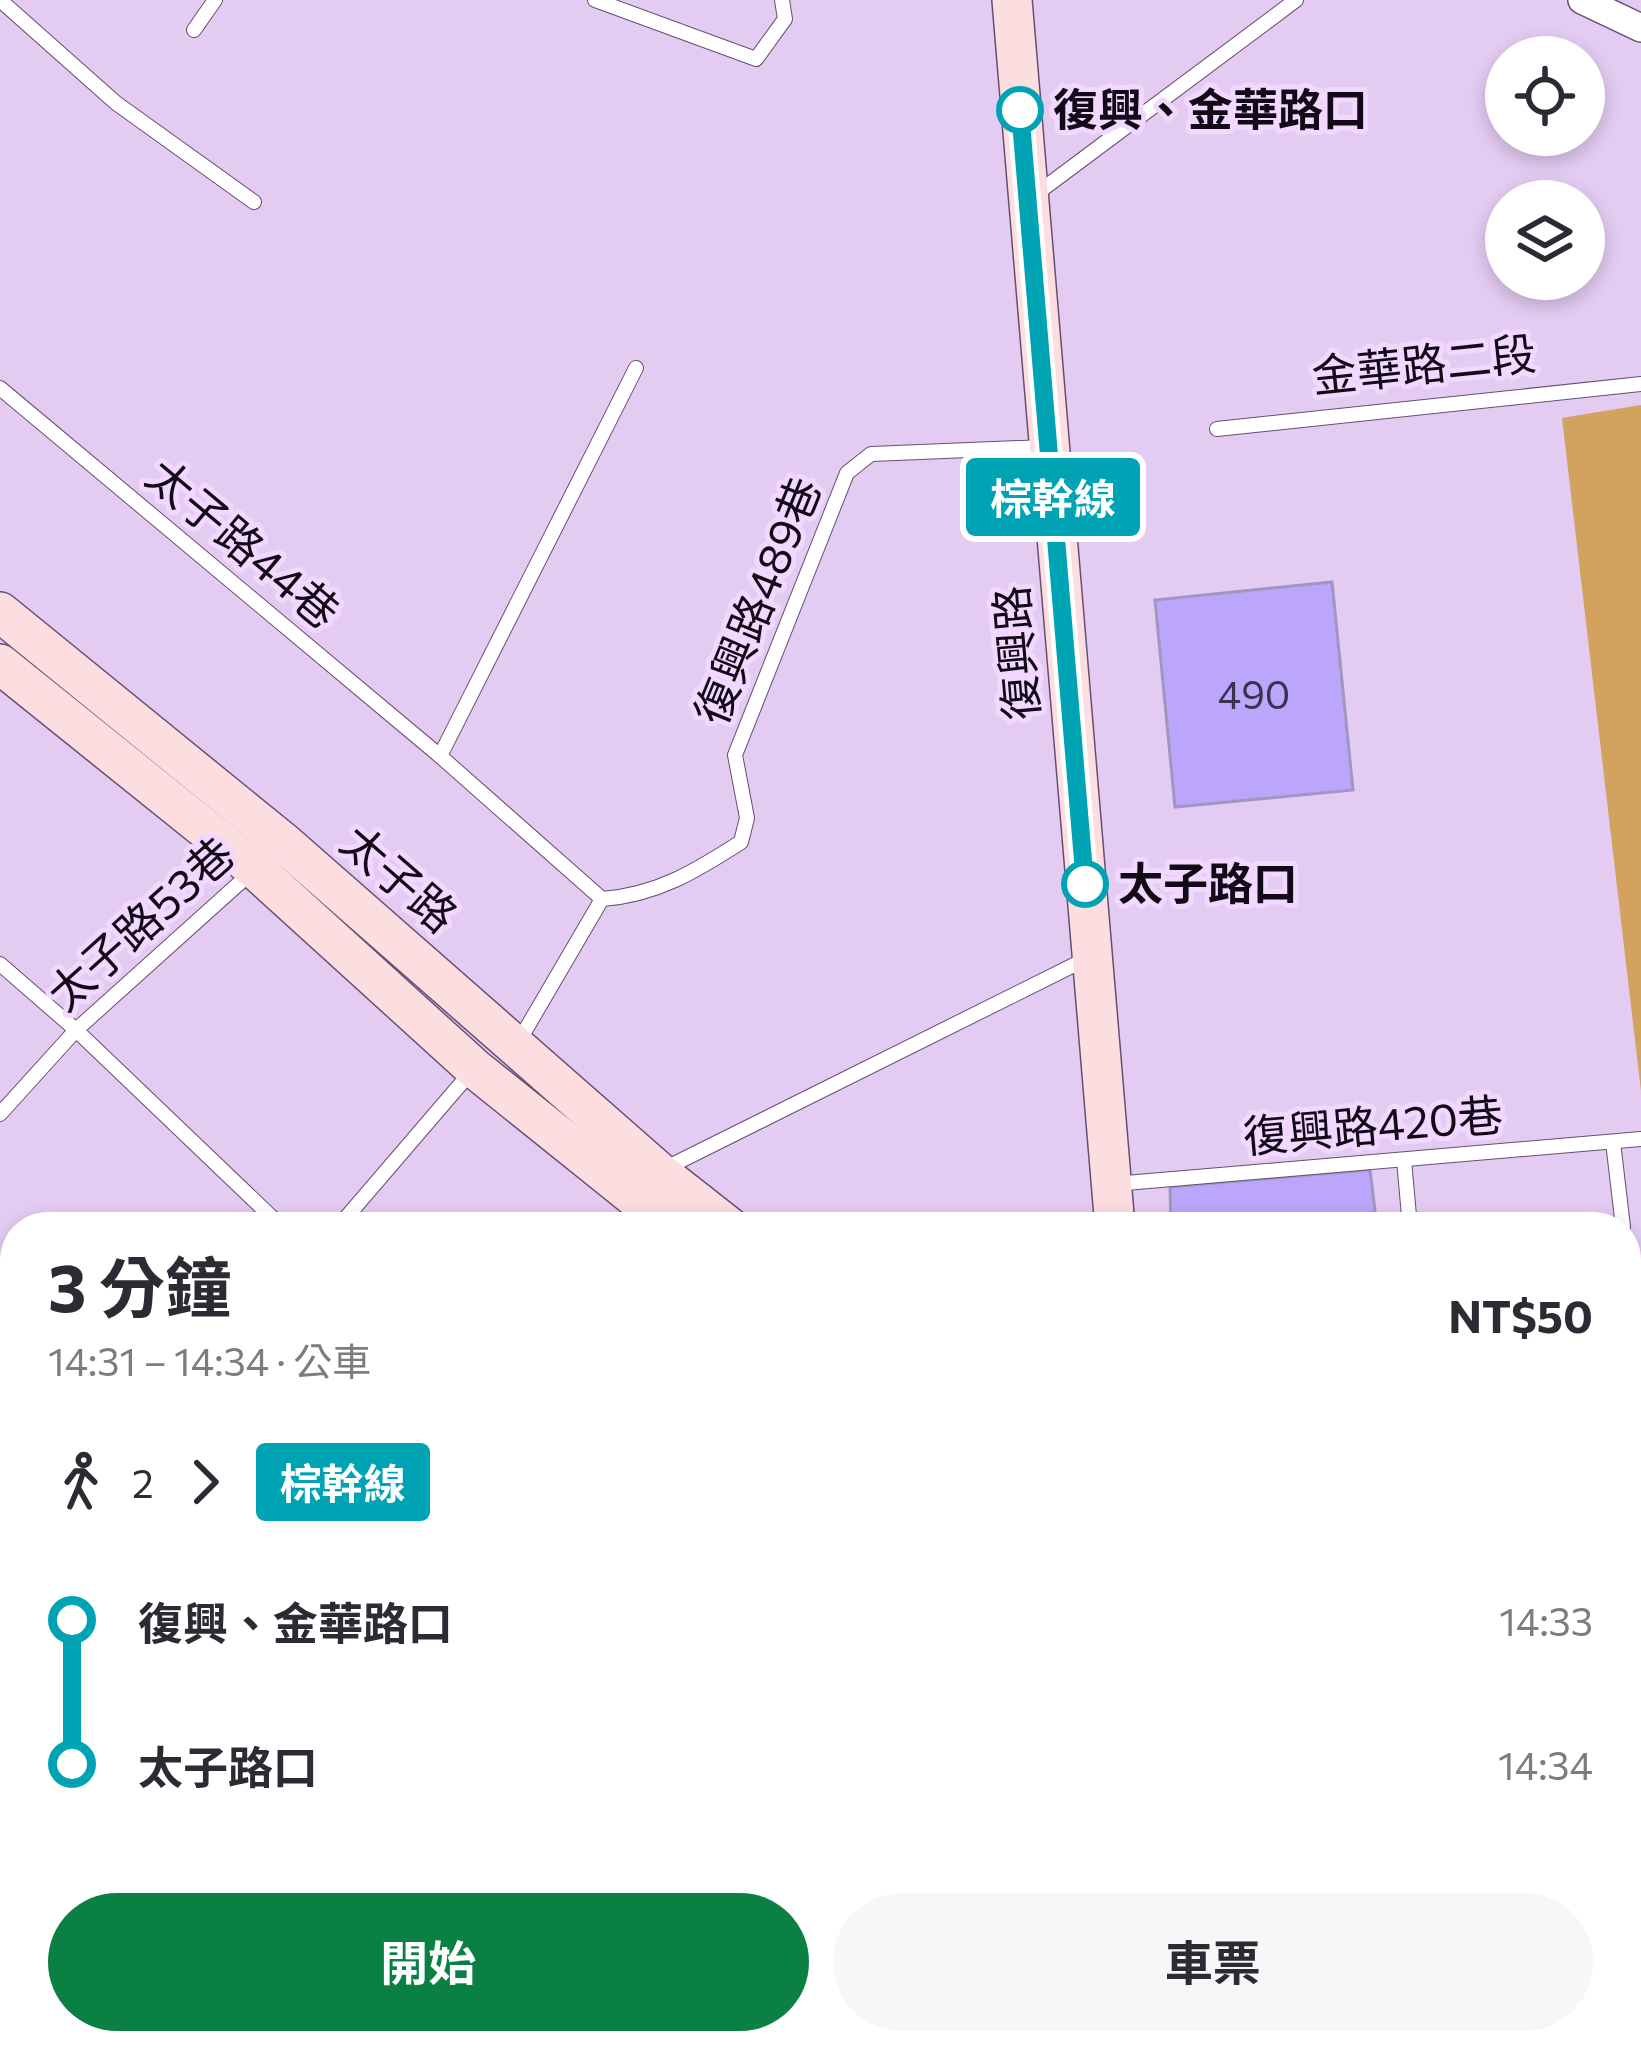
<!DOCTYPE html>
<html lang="zh-TW">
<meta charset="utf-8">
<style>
body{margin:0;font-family:Commissioner,"Noto Sans TC",sans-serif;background:#f7f7f7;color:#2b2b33;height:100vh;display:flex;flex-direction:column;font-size:45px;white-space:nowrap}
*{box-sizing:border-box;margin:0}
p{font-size:39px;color:#7c7c81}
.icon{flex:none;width:66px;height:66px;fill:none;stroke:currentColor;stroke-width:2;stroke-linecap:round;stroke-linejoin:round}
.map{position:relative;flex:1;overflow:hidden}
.drawer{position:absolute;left:0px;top:1212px;width:1641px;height:843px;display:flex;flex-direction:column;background:#fff;border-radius:48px 48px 0 0;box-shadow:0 6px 18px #0003}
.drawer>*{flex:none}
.badge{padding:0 24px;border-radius:9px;font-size:42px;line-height:78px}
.fabs{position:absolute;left:1485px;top:36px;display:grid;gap:24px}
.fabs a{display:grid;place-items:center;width:120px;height:120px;border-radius:50%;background:#fff;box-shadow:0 6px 18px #0003;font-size:60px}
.map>.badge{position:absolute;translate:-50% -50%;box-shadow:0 0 0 6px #fff}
.legs{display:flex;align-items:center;gap:18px;height:132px;padding:0 48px;font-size:39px}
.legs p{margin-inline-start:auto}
.summary{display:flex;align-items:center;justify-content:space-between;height:204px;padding:0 48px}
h1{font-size:66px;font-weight:700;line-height:90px}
.button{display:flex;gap:24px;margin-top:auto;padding:24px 48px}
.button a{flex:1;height:138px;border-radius:72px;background:#0b8043;color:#fff;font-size:48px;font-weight:700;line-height:138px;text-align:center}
.button a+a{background:#f7f7f7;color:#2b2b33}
ul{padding:0 48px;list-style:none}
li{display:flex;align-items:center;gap:42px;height:144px;font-size:45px}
li i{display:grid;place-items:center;width:18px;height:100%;margin:0 15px;background:currentColor}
li i::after{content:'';width:30px;height:30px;margin:-15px;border:9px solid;border-radius:50%;background:#fff}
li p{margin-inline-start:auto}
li:first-child i{background:linear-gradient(#0000 50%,currentColor 0)}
li:last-child i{background:linear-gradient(currentColor 50%,#0000 0)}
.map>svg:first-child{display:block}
.green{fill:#d3a25e}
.building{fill:#bba6fb;stroke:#9f97c0;stroke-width:3}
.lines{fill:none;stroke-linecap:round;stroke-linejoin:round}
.lane-casing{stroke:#664f71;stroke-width:16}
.street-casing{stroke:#664f71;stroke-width:30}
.secondary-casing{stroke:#664f71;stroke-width:42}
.lane{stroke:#fff;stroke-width:14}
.street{stroke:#fff;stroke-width:27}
.secondary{stroke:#fcdee1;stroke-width:39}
.line-1-casing{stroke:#fff;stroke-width:27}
.line-1{stroke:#00a3b4;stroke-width:18}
.stop-1-dot{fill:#fff;stroke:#00a3b4;stroke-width:6}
.labels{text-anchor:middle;stroke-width:10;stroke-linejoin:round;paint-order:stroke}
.number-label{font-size:39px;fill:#3d3150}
.stop-label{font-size:45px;font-weight:bold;fill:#130a17;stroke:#f2d8ff;text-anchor:start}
.street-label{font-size:45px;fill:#130a17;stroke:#f2d8ff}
</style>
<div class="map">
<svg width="1641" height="2054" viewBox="0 0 1641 2054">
<rect width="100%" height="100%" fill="#e4cbf2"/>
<polygon class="green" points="1641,405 1641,1091 1562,418"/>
<g class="building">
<polygon points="1332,582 1353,790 1175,807 1155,600"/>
<polygon points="1370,1170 1377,1227 1171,1227 1170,1187"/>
</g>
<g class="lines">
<g class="lane-casing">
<g id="lane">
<polyline points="0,0 116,103 254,202"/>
<polyline points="595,0 756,59 785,19 782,0"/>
<polyline points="194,30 215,0"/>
<polyline points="1036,194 1296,0"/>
<polyline points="0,388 440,756 602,899"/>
<polyline points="1217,429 1641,384"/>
<polyline points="440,756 636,368"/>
<polyline points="0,964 76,1030 282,1227"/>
<path d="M519 1041 602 899C657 895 696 871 741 842L747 818 735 755 847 473 871 454 1045 447"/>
<polyline points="0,1114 76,1030 254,870"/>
<polyline points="1613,1142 1623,1227"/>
<polyline points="1404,1160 1410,1227"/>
<polyline points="666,1168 1086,959"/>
<polyline points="1114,1184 1641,1139"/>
<polyline points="338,1227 471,1072"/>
<polyline points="1626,1256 1641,1391"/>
<polyline points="0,1416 15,1431"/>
<polyline points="0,1495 15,1481"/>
<polyline points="1626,1734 1641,1733"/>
<polyline points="124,2040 136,2054"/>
<polyline points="359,2040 366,2054"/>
<polyline points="643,2054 650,2040"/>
<polyline points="920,2054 921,2040"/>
</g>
</g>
<g class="street-casing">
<polyline id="street" points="1582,0 1641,28"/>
</g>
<g class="secondary-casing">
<g id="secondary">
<polyline points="1012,0 1115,1227"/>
<polyline points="0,612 284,843 659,1172 729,1227"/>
<polyline points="0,664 255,869 474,1068 672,1227"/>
<polyline points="1183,2040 1184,2054"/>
</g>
</g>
<use href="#lane" class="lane"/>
<use href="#street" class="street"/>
<use href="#secondary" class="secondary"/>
</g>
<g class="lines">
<g class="line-1-casing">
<polyline id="line-1" points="1020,110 1085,884"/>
</g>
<use href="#line-1" class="line-1"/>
</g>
<g class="stop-1-dot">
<circle cx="1020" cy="110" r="21"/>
<circle cx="1085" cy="884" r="21"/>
</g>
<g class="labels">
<g class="number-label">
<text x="1254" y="709">490</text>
</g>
<g class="stop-label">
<text x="1053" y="126">復興、金華路口</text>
<text x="1118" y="900">太子路口</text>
</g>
<g class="street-label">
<text transform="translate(1424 365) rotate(-6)" y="16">金華路二段</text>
<text transform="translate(243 544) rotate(40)" y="16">太子路44巷</text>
<text transform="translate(758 601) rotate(-68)" y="16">復興路489巷</text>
<text transform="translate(1017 653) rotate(-95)" y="16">復興路</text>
<text transform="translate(399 879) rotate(41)" y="16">太子路</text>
<text transform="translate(141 924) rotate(-42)" y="16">太子路53巷</text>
<text transform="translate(1373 1126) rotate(-5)" y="16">復興路420巷</text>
</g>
</g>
</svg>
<div class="fabs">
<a><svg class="icon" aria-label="locate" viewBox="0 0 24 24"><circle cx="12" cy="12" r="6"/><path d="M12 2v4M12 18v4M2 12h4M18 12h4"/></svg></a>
<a><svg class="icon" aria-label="layers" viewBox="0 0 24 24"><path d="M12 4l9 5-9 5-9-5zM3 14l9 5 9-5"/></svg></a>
</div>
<b class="badge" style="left:1053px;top:497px;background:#00a3b4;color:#fff">棕幹線</b>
<section class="drawer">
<div class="summary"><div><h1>3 分鐘</h1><p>14:31 – 14:34 · 公車</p></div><b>NT$50</b></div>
<div class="legs"><svg class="icon" aria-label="walk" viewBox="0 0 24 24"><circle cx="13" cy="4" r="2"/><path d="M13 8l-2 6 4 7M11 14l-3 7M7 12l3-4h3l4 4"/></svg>2<svg class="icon" aria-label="forward" viewBox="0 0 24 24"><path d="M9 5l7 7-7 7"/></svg><b class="badge" style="background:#00a3b4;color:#fff">棕幹線</b></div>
<ul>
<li><i style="color:#00a3b4"></i><b>復興、金華路口</b><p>14:33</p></li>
<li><i style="color:#00a3b4"></i><b>太子路口</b><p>14:34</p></li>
</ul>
<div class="button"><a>開始</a><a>車票</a></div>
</section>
</div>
